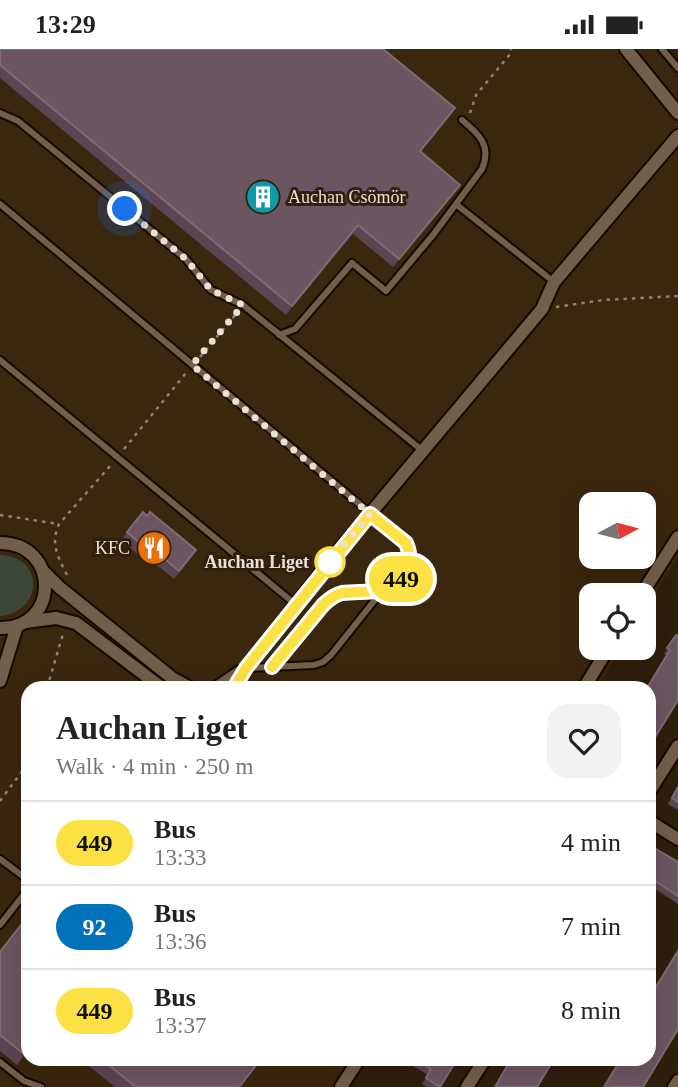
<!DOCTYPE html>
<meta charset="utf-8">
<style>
body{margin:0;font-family:Georgia,serif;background:#f2f2f2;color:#222;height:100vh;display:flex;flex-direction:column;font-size:26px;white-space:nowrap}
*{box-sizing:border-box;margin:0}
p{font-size:23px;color:#767676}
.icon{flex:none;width:38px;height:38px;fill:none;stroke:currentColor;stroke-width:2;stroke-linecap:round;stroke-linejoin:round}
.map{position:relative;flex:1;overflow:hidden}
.details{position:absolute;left:21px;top:632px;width:635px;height:385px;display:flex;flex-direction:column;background:#fff;border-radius:21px;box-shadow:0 7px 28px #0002}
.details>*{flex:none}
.badge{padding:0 14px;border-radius:23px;font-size:24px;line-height:46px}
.needle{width:46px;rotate:83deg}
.tools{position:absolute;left:579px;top:443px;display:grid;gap:14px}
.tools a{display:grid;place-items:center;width:77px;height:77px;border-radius:14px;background:#fff;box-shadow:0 7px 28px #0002;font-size:35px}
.you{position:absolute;width:35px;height:35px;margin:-18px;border:5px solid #fff;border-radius:50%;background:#1a73e8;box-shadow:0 0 0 10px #1a73e833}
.map>.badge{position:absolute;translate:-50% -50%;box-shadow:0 0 0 4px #fff}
.round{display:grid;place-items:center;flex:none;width:74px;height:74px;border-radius:21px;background:#f2f2f2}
.overview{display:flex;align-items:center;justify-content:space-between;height:119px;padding:0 35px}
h1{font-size:33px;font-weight:800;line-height:52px}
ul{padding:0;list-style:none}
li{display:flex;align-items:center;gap:21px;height:84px;padding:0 35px;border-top:2px solid #e0e0e0}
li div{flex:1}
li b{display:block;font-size:26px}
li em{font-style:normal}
li .badge{min-width:77px;font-weight:700;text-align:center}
.status{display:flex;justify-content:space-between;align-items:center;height:49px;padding:0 35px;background:#fff;direction:ltr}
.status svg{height:19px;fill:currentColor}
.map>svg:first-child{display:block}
.built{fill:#3b260e;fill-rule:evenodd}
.green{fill:#3d4737}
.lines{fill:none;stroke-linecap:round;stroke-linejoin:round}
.lane-casing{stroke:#170800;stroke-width:10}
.street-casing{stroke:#170800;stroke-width:16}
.path{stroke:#8f8172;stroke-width:2.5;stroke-dasharray:3.5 5;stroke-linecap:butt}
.lane{stroke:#725f4b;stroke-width:6}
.street{stroke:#725f4b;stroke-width:12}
.wall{fill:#5c4553}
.shaded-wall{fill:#432f31}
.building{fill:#6b5561;stroke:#7f6b73;stroke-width:2}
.line-casing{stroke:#fff;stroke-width:16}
.line{stroke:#fbe143;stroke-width:10}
.walk{stroke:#ebe0d4;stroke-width:7;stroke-dasharray:0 12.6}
.stop-dot{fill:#fff;stroke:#fbe143;stroke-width:3.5}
.labels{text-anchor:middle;stroke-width:6;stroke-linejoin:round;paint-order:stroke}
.poi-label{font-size:18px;fill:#ebe0d4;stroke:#2f1f0d;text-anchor:start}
.stop-label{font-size:18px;font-weight:bold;fill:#ebe0d4;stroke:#2f1f0d;text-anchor:end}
</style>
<div class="status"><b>13:29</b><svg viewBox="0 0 49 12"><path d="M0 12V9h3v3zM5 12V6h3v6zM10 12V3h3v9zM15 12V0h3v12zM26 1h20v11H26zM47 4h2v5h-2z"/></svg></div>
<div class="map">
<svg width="678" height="1038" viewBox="0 0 678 1038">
<rect width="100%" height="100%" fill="#2f1f0d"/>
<path class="built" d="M0 0H654L678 27V508L644 563V546H592V598L622 599 597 639H28V1010H368L351 1038H0ZM592 455H644V508H592Z"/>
<path class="green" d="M0 506C43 507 45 560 2 567H0Z"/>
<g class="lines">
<g class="lane-casing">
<g id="lane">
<polyline points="662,0 678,19"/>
<polyline points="0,64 18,72 186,210 211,241 243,256 423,402"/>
<path d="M0 155 406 494C415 514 404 536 381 541 369 544 355 542 342 544 334 546 329 550 323 556L272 618"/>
<polyline points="457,156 554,233"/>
<path d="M279 286 295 280 352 214 386 242 433 186 482 120C492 97 479 85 462 71"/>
<polyline points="0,311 295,555"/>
<polyline points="248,619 314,616 323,613 331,606 382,542"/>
<polyline points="0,810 28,831"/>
<polyline points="0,876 28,840"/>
<polyline points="0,1013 24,1032 41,1038"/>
</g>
</g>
<g class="street-casing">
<g id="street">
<polyline points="626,0 678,64"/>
<path d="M0 494C60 494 60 580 0 579"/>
<polyline points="43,522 59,538 172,629 190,639"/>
<polyline points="641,546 678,488"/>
<polyline points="25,573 56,569 76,574 162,639"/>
<polyline points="0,632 17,577"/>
<polyline points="216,639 240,623"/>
<polyline points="234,639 246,619 327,516 542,260 554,233 678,87"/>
<polyline points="584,639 609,598"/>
<polyline points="649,743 678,697"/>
<polyline points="649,772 678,790"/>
<polyline points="341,1038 359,1010"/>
<polyline points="467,1038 485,1010"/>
<polyline points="674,1038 678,1032"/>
</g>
</g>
<g class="path">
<polyline points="470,64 476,46 511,4 511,0"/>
<polyline points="556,258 604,251 678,247"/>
<polyline points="200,308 236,265"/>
<polyline points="124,400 186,324"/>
<polyline points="0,466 59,475"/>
<path d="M67 526C58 508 50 495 59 475L111 416"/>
<polyline points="47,639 63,585"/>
<polyline points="0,752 23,721 28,705"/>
</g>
<use href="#lane" class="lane"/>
<use href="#street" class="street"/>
</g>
<g class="wall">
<polygon points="0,0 449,68 420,103 460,136 393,218 353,185 286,266 0,29"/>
<polygon points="127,483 196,501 174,530 146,507 144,510 121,492"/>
<polygon points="676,586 649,698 649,639 647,639 666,606 664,605"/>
<polygon points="678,736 678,761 668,755"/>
<polygon points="649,796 678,813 678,855 652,838"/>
<polygon points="28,867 28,1001 17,1016 0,1002 0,903"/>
<polygon points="80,1010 262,1010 240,1038 115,1038"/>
<polygon points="410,1010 454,1010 440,1038 427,1038 422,1035 428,1026 408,1014"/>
</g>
<g class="shaded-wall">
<polygon points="460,136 454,144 393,218 399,210"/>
<polygon points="358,176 353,185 286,266 292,257"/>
</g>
<g class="building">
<polygon points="0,0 383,0 455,59 420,102 460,136 399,210 358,176 292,257 0,16"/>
<polygon points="143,463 147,467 150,463 196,501 179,522 152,499 149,502 127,483"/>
<polygon points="676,586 678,587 678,651 649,698 649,639 647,639 670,601 667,599"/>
<polygon points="678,738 678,753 672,749"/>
<polygon points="649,796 678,813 678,847 655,832 649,843"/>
<polygon points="28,867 28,1000 24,1005 0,986 0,903"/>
<polygon points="678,902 678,980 643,1038 604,1038 621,1010 649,1010 649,949"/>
<polygon points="101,1010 261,1010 239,1038 136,1038"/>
<polygon points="414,1010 454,1010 454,1011 456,1012 440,1038 426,1029 431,1020"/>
<polygon points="511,1010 554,1010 537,1038 495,1038"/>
</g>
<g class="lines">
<g class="line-casing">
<path id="line" d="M234 639 246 619 370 465 406 494C415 514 404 536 381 541 369 544 355 542 342 544 334 546 329 550 323 556L272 618"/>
</g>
<use href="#line" class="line"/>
<polyline class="walk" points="125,160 186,210 211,241 243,256 192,316 370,465 327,516 330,513"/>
</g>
<defs>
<g id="building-disc" transform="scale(1.75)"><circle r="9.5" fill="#0f9aa8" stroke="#2f1f0d"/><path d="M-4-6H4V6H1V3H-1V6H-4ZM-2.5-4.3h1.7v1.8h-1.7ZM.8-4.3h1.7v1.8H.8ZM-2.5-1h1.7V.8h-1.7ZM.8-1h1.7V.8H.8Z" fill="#fff"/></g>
<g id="restaurant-disc" transform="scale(1.75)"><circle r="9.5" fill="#e8710a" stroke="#2f1f0d"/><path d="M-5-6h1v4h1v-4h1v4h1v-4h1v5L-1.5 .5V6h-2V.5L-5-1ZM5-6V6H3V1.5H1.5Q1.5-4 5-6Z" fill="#fff"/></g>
</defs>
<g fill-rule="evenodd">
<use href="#building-disc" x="263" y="148"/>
<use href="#restaurant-disc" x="154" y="499"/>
</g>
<circle class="stop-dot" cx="330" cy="513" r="14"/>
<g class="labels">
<g class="poi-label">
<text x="288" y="154">Auchan Csömör</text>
<text x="130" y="505" text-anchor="end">KFC</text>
</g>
<g class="stop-label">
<text x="309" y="519">Auchan Liget</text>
</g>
</g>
</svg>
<div class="tools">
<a><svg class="needle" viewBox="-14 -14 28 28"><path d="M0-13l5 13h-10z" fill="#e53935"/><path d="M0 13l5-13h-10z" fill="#767676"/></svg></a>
<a><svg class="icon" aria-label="locate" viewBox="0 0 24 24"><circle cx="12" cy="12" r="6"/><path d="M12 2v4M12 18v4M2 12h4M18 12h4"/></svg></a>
</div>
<div class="you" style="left:125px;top:160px"></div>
<b class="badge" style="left:401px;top:530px;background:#fbe143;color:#111">449</b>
<section class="details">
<div class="overview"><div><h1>Auchan Liget</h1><p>Walk · 4 min · 250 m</p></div><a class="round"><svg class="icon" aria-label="heart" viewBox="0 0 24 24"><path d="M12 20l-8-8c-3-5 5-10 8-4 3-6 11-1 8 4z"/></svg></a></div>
<ul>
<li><span class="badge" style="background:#fbe143;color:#111">449</span><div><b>Bus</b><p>13:33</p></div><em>4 min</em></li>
<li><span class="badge" style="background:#0072bc;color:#fff">92</span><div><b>Bus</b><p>13:36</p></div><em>7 min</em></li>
<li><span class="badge" style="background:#fbe143;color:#111">449</span><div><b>Bus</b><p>13:37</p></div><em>8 min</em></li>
</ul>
</section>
</div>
